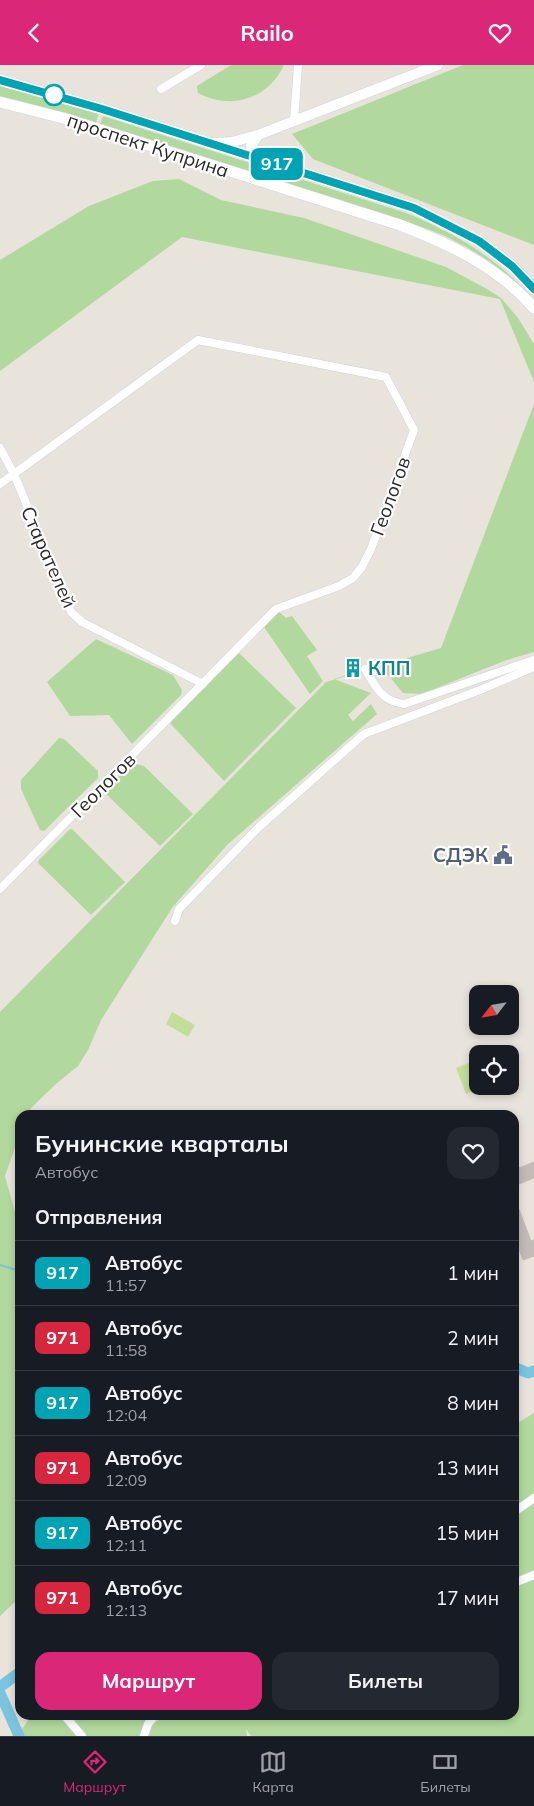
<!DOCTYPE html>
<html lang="ru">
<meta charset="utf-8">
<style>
body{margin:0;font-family:Mulish,sans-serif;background:#242831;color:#f1f3f6;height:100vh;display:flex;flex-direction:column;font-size:19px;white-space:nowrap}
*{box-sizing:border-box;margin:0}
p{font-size:16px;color:#9ea1a6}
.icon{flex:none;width:28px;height:28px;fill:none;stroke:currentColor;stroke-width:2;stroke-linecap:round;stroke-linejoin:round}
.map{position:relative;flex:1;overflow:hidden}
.details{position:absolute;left:15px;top:1045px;width:504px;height:610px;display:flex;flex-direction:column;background:#171b24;border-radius:15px;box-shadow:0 2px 8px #0003}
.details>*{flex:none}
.badge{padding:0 10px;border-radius:8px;font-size:18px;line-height:32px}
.needle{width:32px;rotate:239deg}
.fabs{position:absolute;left:469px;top:920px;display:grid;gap:10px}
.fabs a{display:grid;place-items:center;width:50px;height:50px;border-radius:10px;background:#171b24;box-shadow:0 2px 8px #0003;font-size:25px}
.map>.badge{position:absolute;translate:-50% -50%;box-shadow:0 0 0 2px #fff}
h2{padding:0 20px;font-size:19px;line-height:45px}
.round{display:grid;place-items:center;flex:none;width:52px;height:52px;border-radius:15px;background:#242831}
.headline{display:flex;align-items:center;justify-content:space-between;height:85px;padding:0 20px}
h1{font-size:24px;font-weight:700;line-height:38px}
.button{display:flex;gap:10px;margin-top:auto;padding:10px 20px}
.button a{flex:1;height:58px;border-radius:15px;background:#db2777;color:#fff;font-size:20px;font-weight:700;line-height:58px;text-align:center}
.button a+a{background:#242831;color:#f1f3f6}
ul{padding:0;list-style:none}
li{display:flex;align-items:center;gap:15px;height:65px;padding:0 20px;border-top:1px solid #363941}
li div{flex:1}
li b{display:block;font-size:19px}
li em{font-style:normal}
li .badge{min-width:55px;font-weight:700;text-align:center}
header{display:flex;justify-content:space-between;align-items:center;height:65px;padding:0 20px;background:#db2777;color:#fff;font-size:22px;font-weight:700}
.menu{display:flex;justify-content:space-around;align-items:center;height:70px;border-top:1px solid #363941;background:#171b24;font-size:14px;color:#9ea1a6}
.menu a{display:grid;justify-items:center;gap:2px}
.menu .active{color:#db2777}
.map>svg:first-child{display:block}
.green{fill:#b2d99d}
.pitch{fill:#c2df9a}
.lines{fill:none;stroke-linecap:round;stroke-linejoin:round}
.stream{stroke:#7ac4df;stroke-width:2}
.river{stroke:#7ac4df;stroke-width:11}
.building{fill:#c1bcb7;stroke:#c3beb5}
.minor-casing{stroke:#d0d3df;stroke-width:9}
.tertiary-casing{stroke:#d0d3df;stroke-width:11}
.secondary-casing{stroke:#d0d3df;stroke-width:12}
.minor{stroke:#fff;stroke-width:8}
.tertiary{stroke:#fff;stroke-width:10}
.secondary{stroke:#fff;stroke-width:11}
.line-casing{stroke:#fff;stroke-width:11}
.line{stroke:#00a3b4;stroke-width:8}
.stop-dot{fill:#fff;stroke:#00a3b4;stroke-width:2.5}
.labels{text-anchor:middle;stroke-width:4.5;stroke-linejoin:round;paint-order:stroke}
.street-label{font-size:19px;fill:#282828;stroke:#fff}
.culture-label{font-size:19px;font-weight:bold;fill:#0d838f;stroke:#fff;text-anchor:start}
.service-label{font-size:19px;font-weight:bold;fill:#4e5e75;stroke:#fff;text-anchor:end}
</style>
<header><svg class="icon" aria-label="back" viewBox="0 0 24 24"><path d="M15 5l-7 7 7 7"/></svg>Railo<svg class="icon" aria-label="heart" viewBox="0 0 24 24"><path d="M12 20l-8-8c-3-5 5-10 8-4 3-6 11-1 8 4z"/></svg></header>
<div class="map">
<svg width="534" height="1671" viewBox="0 0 534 1671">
<rect width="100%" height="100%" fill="#e8e3db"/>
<g class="green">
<path d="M231 0H284C269 33 232 46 198 28L197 21Z"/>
<polygon points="463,0 534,0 534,180 313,94 292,69"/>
<polygon points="0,19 99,47 96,58 0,33"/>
<path d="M103 51 409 149C459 171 492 190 530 230L489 196 468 183 443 170 405 156 100 59Z"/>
<polygon points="179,114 221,135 304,153 446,202 487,224 501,233 518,253 534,279 534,317 500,234 182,172 0,306 0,195 89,141 153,116"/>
<polygon points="534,339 534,587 504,596 422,629 403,628 389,611 376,601 334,614 371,628 348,650 353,656 371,639 377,649 227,780 172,843 101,955 88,985 78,1001 57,1018 31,1043 28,1050 20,1050 20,1068 5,1111 20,1165 20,1532 0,1551 0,947 326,617 441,583"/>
<polygon points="279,547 286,553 292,551 317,585 307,591 323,616 310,629 264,562"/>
<polygon points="96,574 173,610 182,625 181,630 132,679 109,650 70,651 47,617"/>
<polygon points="239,588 296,643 224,716 170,658"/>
<polygon points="59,673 64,674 98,706 98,713 44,766 40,765 21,724 21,715"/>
<polygon points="132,698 144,701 193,749 160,781 104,727"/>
<polygon points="72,764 125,817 91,850 38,798 39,795 69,765"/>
<polygon points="534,1348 534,1671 251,1671 246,1664 247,1671 146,1671 145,1665 166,1650 514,1650 514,1360"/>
<polygon points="32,1650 150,1650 142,1671 17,1671"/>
</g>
<g class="pitch">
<polygon points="172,947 195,960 188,972 166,959"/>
<polygon points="469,998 479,1024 466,1029 456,1003"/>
</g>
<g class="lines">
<polyline class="stream" points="0,1200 20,1206"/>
<g class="river">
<polyline points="514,1302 528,1308 534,1306"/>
<polyline points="0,1622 20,1607"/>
<polyline points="0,1628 19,1671"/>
</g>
</g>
<g class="building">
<polygon points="534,1097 534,1113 514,1121 514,1105"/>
<polygon points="514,1131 531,1176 534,1175 534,1191 523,1195 514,1170"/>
</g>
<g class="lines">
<g class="minor-casing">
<g id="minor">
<polyline points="161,24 201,0"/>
<polyline points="294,56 298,0"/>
<polyline points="0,383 14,409 71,547 82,557 203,619"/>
<polyline points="0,419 198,275 386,312 414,365 371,484 362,502 353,513 339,521 276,544 0,824"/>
<path d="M365 604C376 622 381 636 404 639L534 595"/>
<polyline points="175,856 179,844 259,762 364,669 480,625 534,602"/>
<polyline points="514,1447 534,1433"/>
<polyline points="514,1518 534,1510"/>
<polyline points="64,1650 82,1671"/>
<polyline points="144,1671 148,1659 155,1650"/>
</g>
</g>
<g class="tertiary-casing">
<g id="tertiary">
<polyline points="258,70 251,81 256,90 262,94"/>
<polyline points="215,78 232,77 258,70 438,0"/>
</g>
</g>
<g class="secondary-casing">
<g id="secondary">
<polyline points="0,15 102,44 414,143 479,176 512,201 534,224"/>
<path d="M0 37 63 53 400 160C450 179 498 202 534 243"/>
</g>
</g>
<use href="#minor" class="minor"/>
<use href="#tertiary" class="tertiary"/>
<use href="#secondary" class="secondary"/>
</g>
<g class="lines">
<g class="line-casing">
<polyline id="line" points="0,15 102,44 414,143 479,176 512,201 534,224"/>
</g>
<use href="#line" class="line"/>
</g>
<defs>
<g id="building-bare" transform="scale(1.5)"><path d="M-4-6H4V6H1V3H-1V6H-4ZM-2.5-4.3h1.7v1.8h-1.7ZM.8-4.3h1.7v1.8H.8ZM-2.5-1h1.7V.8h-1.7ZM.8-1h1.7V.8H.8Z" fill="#0f9aa8" stroke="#fff" stroke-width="2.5" paint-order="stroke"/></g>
<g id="civic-bare" transform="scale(1.5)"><path d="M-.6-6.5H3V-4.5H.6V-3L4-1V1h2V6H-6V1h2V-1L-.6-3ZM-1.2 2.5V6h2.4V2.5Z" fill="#5c6f8a" stroke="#fff" stroke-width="2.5" paint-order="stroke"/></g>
</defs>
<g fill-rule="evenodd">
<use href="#building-bare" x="353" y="603"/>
<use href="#civic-bare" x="503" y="790"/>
</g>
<circle class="stop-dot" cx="54" cy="30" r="10"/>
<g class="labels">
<g class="street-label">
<text transform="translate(148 80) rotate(18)" y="7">проспект Куприна</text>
<text transform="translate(390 431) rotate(-70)" y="7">Геологов</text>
<text transform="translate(49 492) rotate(66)" y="7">Старателей</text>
<text transform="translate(103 720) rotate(-45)" y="7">Геологов</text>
</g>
<g class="culture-label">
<text x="368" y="610">КПП</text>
</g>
<g class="service-label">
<text x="488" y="797">СДЭК</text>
</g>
</g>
</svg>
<div class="fabs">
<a><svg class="needle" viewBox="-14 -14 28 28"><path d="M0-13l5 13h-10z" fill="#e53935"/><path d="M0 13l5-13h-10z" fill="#9ea1a6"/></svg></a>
<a><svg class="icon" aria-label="locate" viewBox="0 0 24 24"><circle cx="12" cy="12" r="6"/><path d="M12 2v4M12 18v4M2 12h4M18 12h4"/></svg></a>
</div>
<b class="badge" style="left:277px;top:99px;background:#00a3b4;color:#fff">917</b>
<section class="details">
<div class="headline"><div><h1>Бунинские кварталы</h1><p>Автобус</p></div><a class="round"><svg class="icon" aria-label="heart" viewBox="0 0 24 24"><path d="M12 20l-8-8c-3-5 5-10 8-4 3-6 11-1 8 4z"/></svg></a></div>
<h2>Отправления</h2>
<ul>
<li><span class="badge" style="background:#00a3b4;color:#fff">917</span><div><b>Автобус</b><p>11:57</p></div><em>1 мин</em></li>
<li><span class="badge" style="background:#d7263d;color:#fff">971</span><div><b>Автобус</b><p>11:58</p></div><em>2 мин</em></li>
<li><span class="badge" style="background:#00a3b4;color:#fff">917</span><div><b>Автобус</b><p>12:04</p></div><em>8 мин</em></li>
<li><span class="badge" style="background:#d7263d;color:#fff">971</span><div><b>Автобус</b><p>12:09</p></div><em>13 мин</em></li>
<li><span class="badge" style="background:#00a3b4;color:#fff">917</span><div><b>Автобус</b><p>12:11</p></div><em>15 мин</em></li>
<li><span class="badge" style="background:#d7263d;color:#fff">971</span><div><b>Автобус</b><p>12:13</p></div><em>17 мин</em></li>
</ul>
<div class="button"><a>Маршрут</a><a>Билеты</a></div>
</section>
</div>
<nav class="menu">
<a class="active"><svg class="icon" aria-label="directions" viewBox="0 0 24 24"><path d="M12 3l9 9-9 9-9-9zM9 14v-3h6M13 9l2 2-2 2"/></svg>Маршрут</a>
<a><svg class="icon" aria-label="map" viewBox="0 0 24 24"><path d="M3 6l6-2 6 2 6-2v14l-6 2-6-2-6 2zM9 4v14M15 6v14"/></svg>Карта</a>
<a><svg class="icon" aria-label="tickets" viewBox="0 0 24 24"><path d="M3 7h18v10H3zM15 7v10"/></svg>Билеты</a>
</nav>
